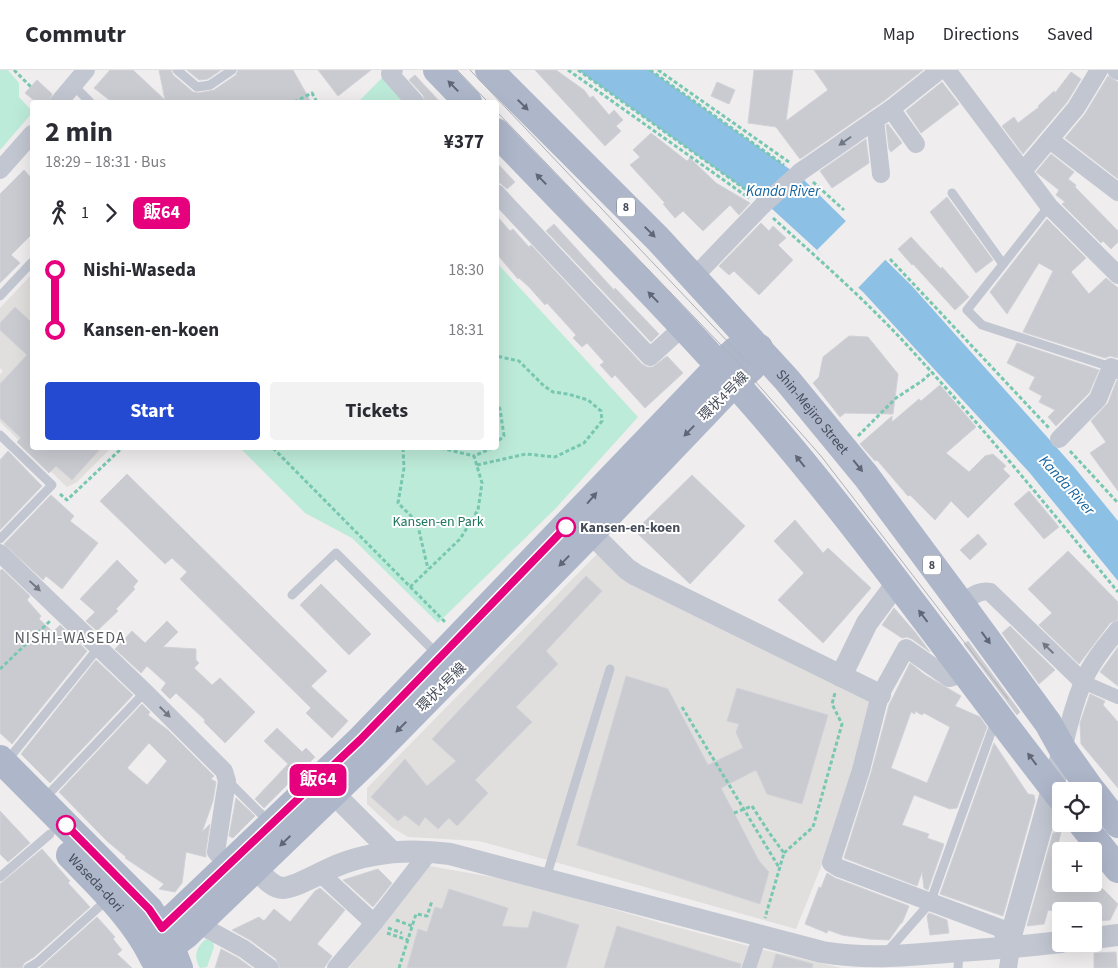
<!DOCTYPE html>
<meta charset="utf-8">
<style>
body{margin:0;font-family:"Source Sans 3","Noto Sans JP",sans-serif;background:#f2f2f3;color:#2b2b33;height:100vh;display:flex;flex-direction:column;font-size:19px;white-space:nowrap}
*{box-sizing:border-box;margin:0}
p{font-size:16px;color:#7c7c81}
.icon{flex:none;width:28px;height:28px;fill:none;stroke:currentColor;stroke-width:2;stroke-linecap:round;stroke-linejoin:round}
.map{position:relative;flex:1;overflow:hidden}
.panel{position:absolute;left:30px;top:30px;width:469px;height:350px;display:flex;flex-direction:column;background:#fff;border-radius:5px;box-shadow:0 5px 20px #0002}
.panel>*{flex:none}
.badge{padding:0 10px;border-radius:8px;font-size:18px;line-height:32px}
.tools{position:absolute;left:1052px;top:712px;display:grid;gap:10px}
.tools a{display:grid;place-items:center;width:50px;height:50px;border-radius:5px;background:#fff;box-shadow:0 5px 20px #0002;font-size:25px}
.map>.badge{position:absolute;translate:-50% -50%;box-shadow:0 0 0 2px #fff}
.legs{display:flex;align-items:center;gap:8px;height:55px;padding:0 15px;font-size:16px}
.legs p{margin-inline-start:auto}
.summary{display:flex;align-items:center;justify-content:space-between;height:85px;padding:0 15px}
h1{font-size:28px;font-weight:700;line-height:38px}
.action{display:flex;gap:10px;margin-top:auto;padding:10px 15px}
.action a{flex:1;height:58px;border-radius:5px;background:#244ad2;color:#fff;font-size:20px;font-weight:700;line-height:58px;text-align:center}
.action a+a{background:#f2f2f3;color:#2b2b33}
ul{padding:0 15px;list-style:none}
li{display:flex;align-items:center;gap:18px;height:60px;font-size:19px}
li i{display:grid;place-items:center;width:8px;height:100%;margin:0 6px;background:currentColor}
li i::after{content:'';width:12px;height:12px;margin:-6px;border:4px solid;border-radius:50%;background:#fff}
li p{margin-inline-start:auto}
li:first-child i{background:linear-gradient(#0000 50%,currentColor 0)}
li:last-child i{background:linear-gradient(currentColor 50%,#0000 0)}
header{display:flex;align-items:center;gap:30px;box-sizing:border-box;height:70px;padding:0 25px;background:#fff;border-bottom:1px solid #e1e1e2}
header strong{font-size:24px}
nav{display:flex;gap:28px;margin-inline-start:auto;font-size:18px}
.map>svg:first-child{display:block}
.education{fill:#e0dfde}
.green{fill:#bdebd9}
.water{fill:#8dc0e5}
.pier{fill:#efeded}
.building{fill:#cacbd1;stroke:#d1d2d8;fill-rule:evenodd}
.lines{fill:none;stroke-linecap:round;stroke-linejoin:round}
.path{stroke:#77c7b1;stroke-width:3;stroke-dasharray:4 2.5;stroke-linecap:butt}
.service{stroke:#c1c6d1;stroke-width:9}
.pedestrian{stroke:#c1c6d1;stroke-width:14}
.minor{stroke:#c1c6d1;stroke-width:18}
.tertiary{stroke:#c1c6d1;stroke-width:22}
.primary{stroke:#aeb6ca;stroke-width:28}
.tram{stroke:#afb1b7;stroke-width:1}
.path-bridge{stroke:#77c7b1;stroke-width:3;stroke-dasharray:4 2.5;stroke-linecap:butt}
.minor-bridge{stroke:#c1c6d1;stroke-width:18}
.oneway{fill:#606675}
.oneway2{fill:#717783}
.line-1-casing{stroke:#fff;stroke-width:11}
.line-1{stroke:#e6007e;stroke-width:8}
.stop-1-dot{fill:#fff;stroke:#e6007e;stroke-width:2.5}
.labels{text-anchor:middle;stroke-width:4;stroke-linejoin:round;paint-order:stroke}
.shield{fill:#fff;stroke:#7e828b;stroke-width:1}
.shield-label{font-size:12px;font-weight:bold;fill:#464c59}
.street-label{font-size:14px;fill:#464c59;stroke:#fff}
.park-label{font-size:14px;fill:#1c755c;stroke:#fff}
.stop-label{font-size:14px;font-weight:bold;fill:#464c59;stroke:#fff;text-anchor:start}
.water-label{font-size:15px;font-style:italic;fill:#15639d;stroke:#fff}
.quarter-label{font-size:16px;letter-spacing:1px;fill:#5a5c61;stroke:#fff}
</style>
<header>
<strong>Commutr</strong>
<nav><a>Map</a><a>Directions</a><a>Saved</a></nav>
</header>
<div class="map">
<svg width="1118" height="898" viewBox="0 0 1118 898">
<rect width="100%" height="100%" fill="#efeded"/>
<g class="education">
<polygon points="32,204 32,378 111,378 77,412 67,417 0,352 0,305 3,301 0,298 0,238"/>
<polygon points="597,484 872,628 850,710 823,792 796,859 479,771 408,767 393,758 367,734 367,718"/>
<polygon points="424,795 520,812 661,853 756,878 842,898 349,898"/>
</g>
<g class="green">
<polygon points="0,0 8,0 19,13 19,27 32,41 32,43 0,80"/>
<polygon points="385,5 409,32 358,32"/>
<polygon points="496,192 638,347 556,438 438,553 352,468 305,443 240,378 496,378"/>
<path d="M206 869 213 872 214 877 207 897 200 898C193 887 196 877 206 869Z"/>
</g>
<polygon class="water" points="578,0 650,0 802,108 911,215 1074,397 1118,451 1118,511 1029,402 863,222 771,138"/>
<polygon class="pier" points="848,149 887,188 857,219 817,180"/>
<g class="building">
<polygon points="110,0 133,0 165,30 159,0 171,0 173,5 193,22 198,23 214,20 236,5 238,0 293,0 311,32 112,32 94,18"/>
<polygon points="187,0 221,0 208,9 199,10"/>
<polygon points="318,0 371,0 338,26"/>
<polygon points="535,0 556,0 584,20 590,28 593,26 609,45 614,40 623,50 616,56 621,61 605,76"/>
<polygon points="754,0 793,0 786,51 828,20 814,0 923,0 885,30 800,89 776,57 748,53"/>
<polygon points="1071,2 1081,9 1067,32 1023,84 1002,56 1014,47 1018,53 1039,37 1038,36 1054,21 1055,23"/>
<polygon points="415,5 440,32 425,32 423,25 409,10"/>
<polygon points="1108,6 1118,12 1118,109 1065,68 1085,44"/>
<polygon points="37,10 52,24 49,32 36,32 25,23"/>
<polygon points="717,12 735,20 729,34 711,26"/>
<polygon points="942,12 959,34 921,63 906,41"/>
<polygon points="888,54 902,73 891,82 889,79 886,55"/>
<polygon points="651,63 687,91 690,88 716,113 750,133 739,145 730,135 703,161 683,141 675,148 663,134 665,133 630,95 640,87 633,80"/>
<polygon points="866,69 869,93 832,118 820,101"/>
<polygon points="1051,84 1074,102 1068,109 1076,115 1075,117 1118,161 1118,172 1111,179 1103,171 1101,173 1062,134 1065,132 1056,125 1059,120 1036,102"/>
<polygon points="496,92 515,112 507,119 500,113 496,113"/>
<polygon points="24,100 32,109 32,164 11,185 20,193 0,213 0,124"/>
<polygon points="947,127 993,190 976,203 930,142"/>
<polygon points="496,145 510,161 513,159 529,177 531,175 642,294 647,297 653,297 667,286 683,303 645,338 615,305 612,308 600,295 604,292 587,273 582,277 573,268 576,265 547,233 545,235 529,217 519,208 518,209 496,183"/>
<polygon points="1047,149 1086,188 1071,202 1089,224 1106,208 1118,218 1118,288 1110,286 1105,288 1023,262 1053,201 1039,193 1007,244 990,222"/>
<polygon points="761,153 769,161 773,156 786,168 778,175 793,190 759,225 734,201 729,205 719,196"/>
<polygon points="554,154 614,220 615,218 659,264 651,272 546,161"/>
<polygon points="911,167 941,199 942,197 969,227 955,240 913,194 912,195 898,179"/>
<polygon points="15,237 32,253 32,378 101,378 72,410 56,396 49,403 17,372 21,368 0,348 0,314 27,285 0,260 0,253"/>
<polygon points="849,266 868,267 898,304 893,344 845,343 840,347 813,313 819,307 823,287"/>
<polygon points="1017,273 1099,300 1089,323 1056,356 1048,347 1055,340 1039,332 1042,326 1029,319 1035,307 1007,293"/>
<polygon points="1117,310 1118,310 1118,421 1090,383 1106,372 1091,351 1108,333"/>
<polygon points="940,315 976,357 946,383 969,402 985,386 993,384 1006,396 1003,399 1010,406 968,448 951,431 935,450 910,425 908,426 877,390 875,391 860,374 892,346 892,352 919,329 921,331"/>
<polygon points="8,381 42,416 0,460 0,390"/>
<polygon points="127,404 327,601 311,616 348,651 332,668 306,643 311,638 180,509 187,502 172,488 165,494 100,431"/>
<polygon points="692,405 745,456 690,514 635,461"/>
<polygon points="1029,421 1059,457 1044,469 1014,434"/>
<polygon points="51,425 74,446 70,451 98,473 62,519 46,506 43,510 4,474"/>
<polygon points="795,450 823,483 828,478 871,518 823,573 778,530 804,503 774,471"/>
<polygon points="978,464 987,474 970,490 960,480"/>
<polygon points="1068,481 1118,532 1118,550 1110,553 1079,594 1039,555 1052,543 1028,519"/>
<polygon points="117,490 138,511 133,517 135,519 116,539 118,541 97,561 86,551 95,542 80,529"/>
<polygon points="2,499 30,526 27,530 41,546 39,549 53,562 60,555 87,581 12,674 0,663 0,501"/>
<polygon points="586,506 602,521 546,581 558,594 516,637 532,652 475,710 488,723 457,756 449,748 438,759 425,747 419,756 405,745 398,751 371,727 405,689 427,716 456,691 432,669"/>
<polygon points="321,514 371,564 349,585 300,535"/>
<polygon points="894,538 915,562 930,582 912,569 907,567 902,568 882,555"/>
<polygon points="167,551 178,562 163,577 196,579 196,590 199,593 194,598 212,615 220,608 255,642 225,673 204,652 205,650 176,623 170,629 161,620 166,613 147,596 141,603 115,579 132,561 145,573"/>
<polygon points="1010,556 1055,600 1039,614 1002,563"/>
<polygon points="968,571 1020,642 1017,645 964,574"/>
<polygon points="1118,577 1118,616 1100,602"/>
<polygon points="96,590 133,625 50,713 21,684"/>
<path d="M910 593 925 605 961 626 955 636 980 647 987 657 957 738 950 739 914 725 902 755 929 764 927 768 944 774 928 820 924 818 922 802 917 816 844 788 871 703 889 635ZM915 641 922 645 924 643 950 657 927 713 891 698 911 642 915 644Z"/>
<polygon points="626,606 668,619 708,695 743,678 736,662 739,654 727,651 737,618 828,645 802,734 767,724 756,700 721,718 759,791 769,802 760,834 577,775"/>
<polygon points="1090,624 1105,631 1103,635 1118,652 1118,718 1081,674 1080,653"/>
<path d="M142 634 150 642 148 645 168 660 214 706 211 709 216 712 213 731 202 762 210 754 206 780V787L186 782 182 813 175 822 159 819 164 814 125 788 126 787 107 771 59 722ZM149 673 167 691 147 715 127 698Z"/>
<polygon points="277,658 302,682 306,678 315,687 264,738 255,729 288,694 264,671"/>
<polygon points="994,673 1028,724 1034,725 1035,731 1003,846 940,824"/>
<polygon points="236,728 255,746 233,768 229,766"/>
<polygon points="0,741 30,773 8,792 0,784"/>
<polygon points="1061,762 1052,800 1061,803 1061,814 1098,814 1118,834 1110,850 1094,851 1094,841 1053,841 1048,840 1044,854 1027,856 1053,763"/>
<polygon points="42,779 70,811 68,813 90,837 34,887 24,893 22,898 0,898 0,814"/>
<polygon points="378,799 392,813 373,837 343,810"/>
<polygon points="827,803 835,808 909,836 902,853 901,853 889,870 869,869 842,865 828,860 827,863 805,854 819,817 821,818"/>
<polygon points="320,818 345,840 317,874 332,886 324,898 280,898 276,889 250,870 232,860 259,847 264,851 274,839 290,852 315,821"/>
<polygon points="449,819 508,838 502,856 528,858 533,841 579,855 566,898 407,898 418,859 427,862 435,837 442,839"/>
<polygon points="929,843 947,850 949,863 930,865 927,846"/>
<polygon points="97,847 115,867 113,869 122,880 117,884 132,898 40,898"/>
<polygon points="617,856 741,894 740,898 604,898"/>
<polygon points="221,879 238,888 252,898 215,898"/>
<polygon points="1116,882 1117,898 1094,898 1094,883"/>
<polygon points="776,884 813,894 812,898 772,898"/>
</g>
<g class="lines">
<g class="path">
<polyline points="14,0 31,17"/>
<polyline points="568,0 749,128"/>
<polyline points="578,0 752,124"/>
<polyline points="650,0 784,95"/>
<polyline points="658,0 789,92"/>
<polyline points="294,32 312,23 317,32"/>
<polyline points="813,112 844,140"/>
<path d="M773 148C822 192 872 236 916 285 986 361 1052 442 1118 522"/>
<polyline points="890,189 1049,358"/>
<polyline points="496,331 500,339 504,366 496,373"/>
<polyline points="858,366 896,328 922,311 932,302"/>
<polyline points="273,378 445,552"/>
<polyline points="403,378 404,398 398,433 417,452 428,499"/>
<polyline points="441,378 474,386"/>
<polyline points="1070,381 1118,433"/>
<polyline points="477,395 526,384 555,387 584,373 602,351 601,341 588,330 568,324 553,322 544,316 519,291 496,286"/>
<polyline points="60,424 67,430 122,378"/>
<polyline points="410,517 460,469 478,440 482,413 474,386 492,378"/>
<polyline points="0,599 50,551"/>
<polyline points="682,637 780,799"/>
<polyline points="752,736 768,761 784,783 765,848"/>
<polyline points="784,783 813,757 842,654 832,634 835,623"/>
<polyline points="396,850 412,856"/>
<polyline points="388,858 402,863"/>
<polyline points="387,863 408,870"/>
<polyline points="399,898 416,844 427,846 432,831"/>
</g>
<g class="service">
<polyline points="177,0 197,17 210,15 232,0"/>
<polyline points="73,15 90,32"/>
<polyline points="952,123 1003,194"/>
<polyline points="1049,136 967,240 982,255 1111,297"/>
<polyline points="0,226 32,192"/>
<polyline points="0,365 52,415 0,469"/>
<polyline points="292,525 336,483 437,584"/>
<polyline points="6,692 99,577"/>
<polyline points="228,711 270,753"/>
<polyline points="44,729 145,622"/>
<polyline points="0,807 50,764"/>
<polyline points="546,808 610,599"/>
<polyline points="886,883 930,833 996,649"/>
<polyline points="28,898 38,892 109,828"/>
<polyline points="958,898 959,882"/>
</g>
<g class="pedestrian">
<polyline points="1083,612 1118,627"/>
<polyline points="749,898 760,865"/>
</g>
<g class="minor">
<polyline points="394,0 390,4 415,32"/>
<polyline points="947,0 1049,136 1118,205"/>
<polyline points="1116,0 1118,1"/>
<polyline points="59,32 86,0"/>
<polyline points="891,39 916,74"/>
<polyline points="875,50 881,104"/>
<polyline points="1050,70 1118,122"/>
<polyline points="0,100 32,64"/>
<polyline points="1023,101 1076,38 1099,0"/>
<polyline points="800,102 891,39 940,0"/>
<polyline points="496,123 650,287 683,257"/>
<polyline points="694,207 763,135"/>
<polyline points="1059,369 1098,329 1111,297 1118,300"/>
<polyline points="0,483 145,622 224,701 227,711 216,782 228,796"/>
<path d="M961 534C970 528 979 519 990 522L1083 612"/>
<polyline points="966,603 949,608 906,578 880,625 861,700 831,793 839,798 1000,858 1011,878 1008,898"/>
<path d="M1063 680C1068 657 1074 634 1083 612 1091 593 1105 576 1118 560"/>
<polyline points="320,803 374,853"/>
<polyline points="198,854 244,879 270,898"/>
<polyline points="336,898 374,853 430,781"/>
</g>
<g class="tertiary">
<polyline points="591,463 627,499 636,505 880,625"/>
<polyline points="841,606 867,553 897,513"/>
<polyline points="334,724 392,782"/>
<path d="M256 799C263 806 272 818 283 818 295 818 323 801 336 796 372 781 411 779 450 784L822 882C869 890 911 885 959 881 993 879 1027 876 1061 872"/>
<polyline points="1094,868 1118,865"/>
<polyline points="1011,878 1012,862 1063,680"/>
</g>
<g class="primary">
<polyline points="437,0 468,32"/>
<path id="s1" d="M489 0 658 169 787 310 866 406 961 534 1048 653 1063 680 1092 721"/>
<path d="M496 62C583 153 673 242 756 337 864 461 959 598 1061 728"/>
<polyline points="0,689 149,839 167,867 179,898"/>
<polyline points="1094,723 1118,754"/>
<polyline points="1082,754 1118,799"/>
<path id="s2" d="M70 785C100 816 134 848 153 887"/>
<polyline points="144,870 176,845 360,670 719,296 736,280 759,278"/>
<polyline points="154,889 187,864 368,690 591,463 734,313 752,297 759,278"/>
</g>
<g class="tram">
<polyline points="457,0 488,32"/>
<polyline points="470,0 749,294"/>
<polyline points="496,41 747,302 821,386 1008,629"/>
</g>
<polyline class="path-bridge" points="734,743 752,736"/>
<polyline class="minor-bridge" points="763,135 800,102"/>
</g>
<defs><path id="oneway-solid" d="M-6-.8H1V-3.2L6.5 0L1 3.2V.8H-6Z" transform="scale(1.25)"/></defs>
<g class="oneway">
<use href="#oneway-solid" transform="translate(453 16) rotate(-134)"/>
<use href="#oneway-solid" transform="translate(523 35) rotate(45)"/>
<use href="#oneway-solid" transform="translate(541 109) rotate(-134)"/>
<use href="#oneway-solid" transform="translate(650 162) rotate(45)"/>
<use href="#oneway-solid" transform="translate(653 227) rotate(-134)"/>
<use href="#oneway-solid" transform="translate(689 361) rotate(134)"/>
<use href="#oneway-solid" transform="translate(800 391) rotate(-129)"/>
<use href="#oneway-solid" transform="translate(858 396) rotate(51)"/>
<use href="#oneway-solid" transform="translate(592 428) rotate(-49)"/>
<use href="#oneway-solid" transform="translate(564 491) rotate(134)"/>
<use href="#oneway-solid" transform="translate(923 546) rotate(-127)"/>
<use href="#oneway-solid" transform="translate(986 568) rotate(54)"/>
<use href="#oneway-solid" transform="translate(401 657) rotate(135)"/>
<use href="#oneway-solid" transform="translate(1032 689) rotate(-127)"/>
<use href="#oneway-solid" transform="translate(285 771) rotate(136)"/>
</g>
<g class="oneway2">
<use href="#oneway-solid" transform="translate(845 71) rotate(145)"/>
<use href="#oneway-solid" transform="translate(35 516) rotate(43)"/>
<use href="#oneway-solid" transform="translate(1048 578) rotate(-136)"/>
<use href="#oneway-solid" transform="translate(165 642) rotate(45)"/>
</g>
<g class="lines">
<g class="line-1-casing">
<polyline id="line-1" points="66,755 149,839 162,858 360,670 566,457"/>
</g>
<use href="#line-1" class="line-1"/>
</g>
<g class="stop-1-dot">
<circle cx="566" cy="457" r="9"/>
<circle cx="66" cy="755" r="9"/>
</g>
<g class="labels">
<g class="shield">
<rect x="617" y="127.5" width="18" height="19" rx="4"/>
<rect x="923" y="485.5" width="18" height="19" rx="4"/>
</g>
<g class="shield-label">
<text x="626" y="141">8</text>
<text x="932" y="499">8</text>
</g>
<g class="street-label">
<text transform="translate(723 326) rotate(-45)" y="5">環状4号線</text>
<text dy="5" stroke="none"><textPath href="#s1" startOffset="471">Shin-Mejiro Street</textPath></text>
<text transform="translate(441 617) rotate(-45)" y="5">環状4号線</text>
<text dy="5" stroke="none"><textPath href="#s2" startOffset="38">Waseda-dori</textPath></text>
</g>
<g class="park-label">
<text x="438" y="456">Kansen-en Park</text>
</g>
<g class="stop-label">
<text x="580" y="462">Kansen-en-koen</text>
</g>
<g class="water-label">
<text x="783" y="126">Kanda River</text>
<text transform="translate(1067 415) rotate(48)" y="5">Kanda River</text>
</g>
<g class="quarter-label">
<text x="70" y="573">NISHI-WASEDA</text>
</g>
</g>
</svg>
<div class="tools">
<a><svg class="icon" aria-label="locate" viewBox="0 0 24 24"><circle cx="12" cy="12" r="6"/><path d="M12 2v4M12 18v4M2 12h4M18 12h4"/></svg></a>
<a>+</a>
<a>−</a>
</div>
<b class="badge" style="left:318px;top:710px;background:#e6007e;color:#fff">飯64</b>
<section class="panel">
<div class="summary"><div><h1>2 min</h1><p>18:29 – 18:31 · Bus</p></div><b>¥377</b></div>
<div class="legs"><svg class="icon" aria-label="walk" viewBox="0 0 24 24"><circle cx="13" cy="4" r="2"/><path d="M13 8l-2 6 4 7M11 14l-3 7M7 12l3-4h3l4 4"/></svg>1<svg class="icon" aria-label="forward" viewBox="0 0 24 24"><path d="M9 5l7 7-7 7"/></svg><b class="badge" style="background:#e6007e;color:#fff">飯64</b></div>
<ul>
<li><i style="color:#e6007e"></i><b>Nishi-Waseda</b><p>18:30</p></li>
<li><i style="color:#e6007e"></i><b>Kansen-en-koen</b><p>18:31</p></li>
</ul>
<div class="action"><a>Start</a><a>Tickets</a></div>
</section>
</div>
